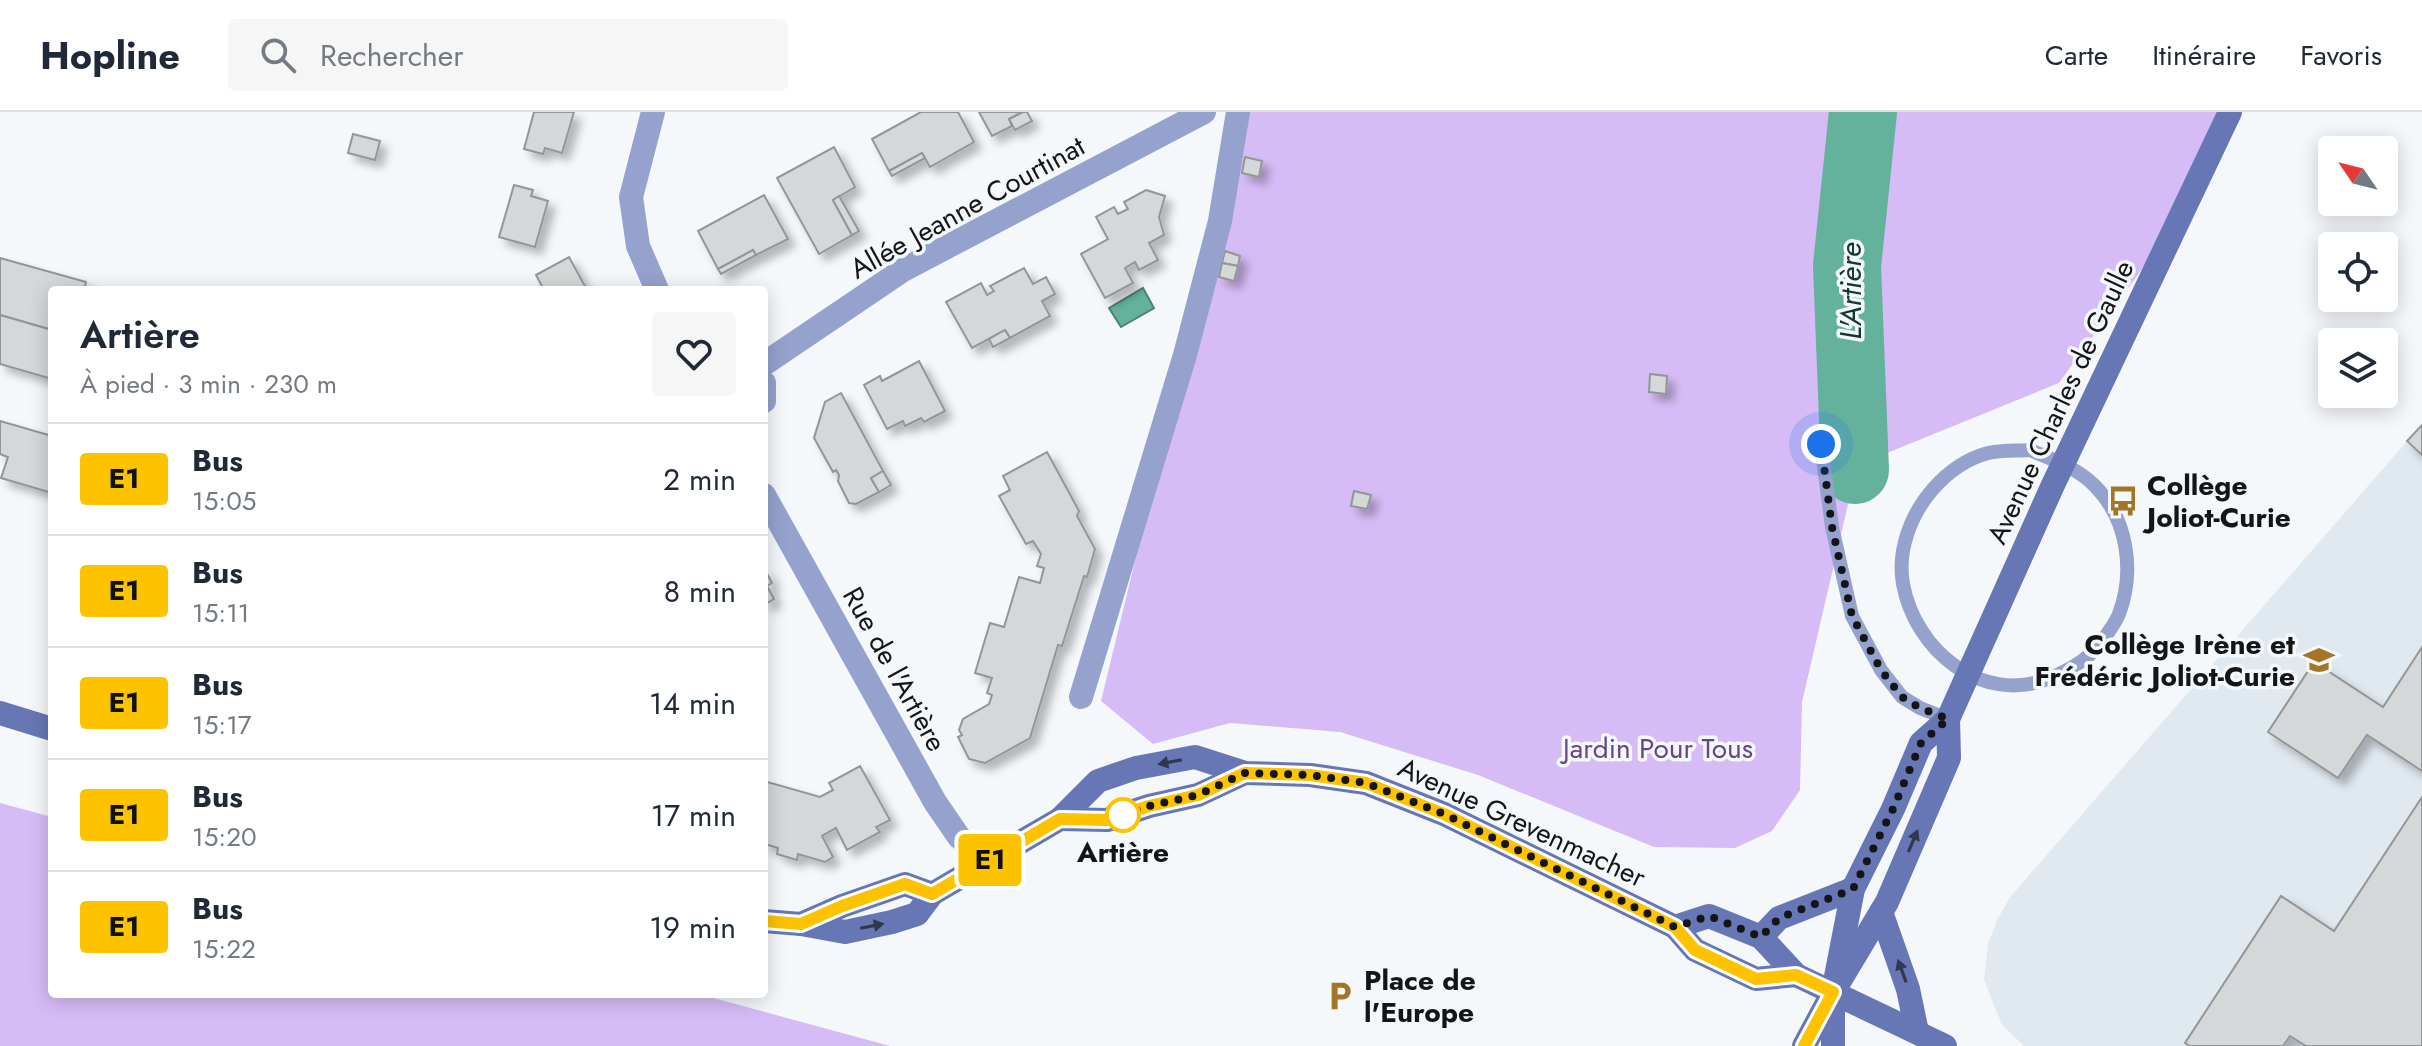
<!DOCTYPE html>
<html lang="fr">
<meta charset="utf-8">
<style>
body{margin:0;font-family:Jost,sans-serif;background:#f6f6f7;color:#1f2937;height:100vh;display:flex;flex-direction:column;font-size:30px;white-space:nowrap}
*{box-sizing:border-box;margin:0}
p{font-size:26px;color:#747a83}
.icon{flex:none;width:44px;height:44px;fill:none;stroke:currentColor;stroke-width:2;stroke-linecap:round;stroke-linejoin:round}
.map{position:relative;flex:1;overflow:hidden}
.details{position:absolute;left:48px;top:174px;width:720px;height:712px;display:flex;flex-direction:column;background:#fff;border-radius:8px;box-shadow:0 4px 20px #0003}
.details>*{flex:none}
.badge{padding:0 16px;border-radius:6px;font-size:28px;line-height:52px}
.needle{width:52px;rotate:305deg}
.fabs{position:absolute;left:2318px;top:24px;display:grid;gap:16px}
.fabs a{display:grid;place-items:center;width:80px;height:80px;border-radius:8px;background:#fff;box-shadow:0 4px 20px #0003;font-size:40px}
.you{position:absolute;width:40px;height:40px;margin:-20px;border:6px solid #fff;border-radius:50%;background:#1a73e8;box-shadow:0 0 0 12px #1a73e833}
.map>.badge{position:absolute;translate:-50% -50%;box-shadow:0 0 0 4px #fff}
.round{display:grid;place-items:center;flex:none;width:84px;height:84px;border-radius:8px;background:#f6f6f7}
.summary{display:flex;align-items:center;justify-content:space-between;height:136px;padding:0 32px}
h1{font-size:38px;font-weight:600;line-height:60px}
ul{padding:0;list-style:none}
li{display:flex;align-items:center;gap:24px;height:112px;padding:0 32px;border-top:2px solid #e0e1e3}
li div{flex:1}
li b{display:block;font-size:30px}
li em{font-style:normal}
li .badge{min-width:88px;font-weight:700;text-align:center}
header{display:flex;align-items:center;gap:48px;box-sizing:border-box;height:112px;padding:0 40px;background:#fff;border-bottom:2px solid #e0e1e3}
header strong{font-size:38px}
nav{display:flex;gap:44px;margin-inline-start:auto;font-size:28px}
.search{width:560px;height:72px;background:#f6f6f7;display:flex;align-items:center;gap:20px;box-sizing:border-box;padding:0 28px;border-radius:8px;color:#747a83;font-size:30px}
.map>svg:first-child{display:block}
.built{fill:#e0e9f0}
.green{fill:#d6bcf6}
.water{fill:#64b29c;stroke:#4c8374;stroke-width:2}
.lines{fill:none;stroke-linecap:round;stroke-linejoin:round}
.river{stroke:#64b29c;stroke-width:68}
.building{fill:#d4d8d8;stroke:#929696;stroke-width:2;filter:url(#shadow)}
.lane{stroke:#95a2cd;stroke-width:14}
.street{stroke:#95a2cd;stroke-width:24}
.secondary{stroke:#6777b5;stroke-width:24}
.oneway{fill:#31374e}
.line-casing{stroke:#fff;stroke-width:18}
.line{stroke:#fdc300;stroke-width:12}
.walk{stroke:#141516;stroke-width:8;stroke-dasharray:0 14.4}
.stop-dot{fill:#fff;stroke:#fdc300;stroke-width:4}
.labels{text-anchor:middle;stroke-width:7;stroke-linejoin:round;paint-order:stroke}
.street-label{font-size:28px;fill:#141516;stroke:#f5f8fb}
.poi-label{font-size:28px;font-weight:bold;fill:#141516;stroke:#f5f8fb;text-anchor:start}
.park-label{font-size:28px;fill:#66458a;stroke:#f5f8fb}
.stop-label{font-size:28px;font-weight:bold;fill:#141516;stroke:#f5f8fb}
.water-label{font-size:30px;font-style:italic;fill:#143930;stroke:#f5f8fb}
</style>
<header>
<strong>Hopline</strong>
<div class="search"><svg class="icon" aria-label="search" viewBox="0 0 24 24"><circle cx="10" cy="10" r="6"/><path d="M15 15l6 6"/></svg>Rechercher</div>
<nav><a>Carte</a><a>Itinéraire</a><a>Favoris</a></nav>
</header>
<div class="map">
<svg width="2422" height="934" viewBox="0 0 2422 934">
<defs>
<filter id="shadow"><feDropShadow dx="7" dy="7" stdDeviation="4" flood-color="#0004"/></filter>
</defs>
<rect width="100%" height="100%" fill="#f5f8fb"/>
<polygon class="built" points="2422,312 2422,934 2024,934 2002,913 1984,868 1988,832 1997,808 2010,785"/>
<g class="green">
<polygon points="1238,0 2230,0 2179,106 2059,271 1887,341 1856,358 1802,590 1800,678 1772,719 1735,736 1654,735 1478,663 1340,620 1230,611 1153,632 1101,589 1185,243"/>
<polygon points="0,691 52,705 52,882 699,882 890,934 0,934"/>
</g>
<polygon class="water" points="1143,176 1154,196 1121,215 1109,196"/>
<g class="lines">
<polyline class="river" points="1855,358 1847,154 1863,0"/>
</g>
<g class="building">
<polygon points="534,0 574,0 562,41 545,36 543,42 524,37"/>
<polygon points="921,0 958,0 974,30 930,55 922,41 889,59 872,27"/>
<polygon points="979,0 1023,0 1009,7 1012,14 992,24"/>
<polygon points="1023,0 1027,0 1032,9 1015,18 1009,7"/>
<polygon points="353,22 380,29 375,48 348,41"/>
<polygon points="834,35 855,75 833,88 852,123 819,142 777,66"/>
<polygon points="922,41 925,46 892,64 889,59"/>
<polygon points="1245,45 1262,49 1259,65 1242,61"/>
<polygon points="514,73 533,78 531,84 548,89 535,135 499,125"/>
<polygon points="1146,78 1165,84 1159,105 1164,123 1149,131 1158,148 1139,158 1135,150 1125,156 1133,171 1105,186 1081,142 1108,127 1096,105 1114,95 1118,102 1128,97 1124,90"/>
<polygon points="764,83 788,127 756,143 753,138 718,157 698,119"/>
<polygon points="839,84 859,119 852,123 833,88"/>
<polygon points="753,138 756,143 721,162 718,157"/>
<polygon points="1225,139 1240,144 1238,154 1222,151"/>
<polygon points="569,145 587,178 544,178 536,163"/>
<polygon points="0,146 86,170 84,178 52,178 52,218 0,203"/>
<polygon points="1222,151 1238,154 1234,169 1219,165"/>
<polygon points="1024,156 1033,172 1046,165 1055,182 1042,189 1050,204 1010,226 1005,218 972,236 946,190 981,171 987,183 994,179 990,174"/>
<polygon points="0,203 52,218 52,267 0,252"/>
<polygon points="1005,218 1010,226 993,235 989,227"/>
<polygon points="919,249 945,299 924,310 921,306 905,314 903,309 887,317 864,273 880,264 882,269"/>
<polygon points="1650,262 1667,264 1666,282 1649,280"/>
<polygon points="841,281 883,359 871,366 879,380 856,392 849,391 838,369 839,363 836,358 833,360 814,326 825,290"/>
<polygon points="0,309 52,324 52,381 1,366 8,345 0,342"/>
<polygon points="2422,313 2422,343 2407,329"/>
<polygon points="1047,340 1079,399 1077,404 1095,437 1087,465 1084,464 1062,534 1058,533 1030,626 985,651 969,647 958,625 962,623 959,618 963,607 989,592 992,583 987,581 992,566 975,561 990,511 1004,515 1019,465 1040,471 1044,456 1037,454 1041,442 1033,429 1026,432 999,384 1010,378 1003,364"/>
<polygon points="883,359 891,373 879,380 871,366"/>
<polygon points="1354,379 1371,383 1367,397 1351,394"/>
<polygon points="764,456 772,471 767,474 774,487 764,493"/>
<polygon points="2422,535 2422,659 2367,623 2338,666 2268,620 2314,550 2383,595"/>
<polygon points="860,654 890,708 876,715 880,720 847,738 836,716 822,724 833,745 825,750 798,742 797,748 777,742 778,736 765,732 764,736 764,669 820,685 833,678 829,671"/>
<polygon points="2422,685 2422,934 2306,934 2290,924 2283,934 2190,934 2185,931 2281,784 2334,819"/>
</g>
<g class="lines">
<g class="lane">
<polyline points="1821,332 1832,415 1852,504 1881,558 1902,585 1920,596 1948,607"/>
<path d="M2030 338C2052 347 2077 356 2094 373 2128 407 2135 459 2119 502 2115 512 2108 520 2103 528 2090 547 2070 558 2050 566 1982 594 1915 538 1903 472 1897 438 1911 402 1933 377 1947 361 1966 347 1988 341 2001 338 2017 339 2030 338Z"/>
</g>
<g class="street">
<polyline points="653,0 631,85 638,134 657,178"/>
<polyline points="764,252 903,158 1204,0"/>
<polyline points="764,271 764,289"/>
<polyline points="764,383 935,690 959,725 987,749"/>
<polyline points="1081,585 1185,243 1220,109 1238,0"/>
</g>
<g class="secondary">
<polyline points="0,601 52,617"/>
<polyline points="1060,707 1107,708 1149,694 1198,683 1245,661"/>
<polyline points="1881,800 1908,877 1917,920"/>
<polyline points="764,809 801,812 845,820 892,810 917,802 932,782 1060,707 1098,669 1136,656 1195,645 1245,661 1310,663 1366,671 1444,702 1675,815 1695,838 1756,867 1796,863"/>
<polyline points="801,812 842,794 905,772 932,782"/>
<polyline points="1675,815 1709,804 1761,825 1796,863 1945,934"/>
<polyline points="1761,825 1779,806 1853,777"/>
<polyline points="1804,934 1833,880 1887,790 1949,646 1948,607"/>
<polyline points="1833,934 1833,880 1853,777 1893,697 1921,631 1948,607 2052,375 2230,0"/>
</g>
</g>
<defs><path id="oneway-solid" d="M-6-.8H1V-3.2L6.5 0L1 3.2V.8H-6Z" transform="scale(2)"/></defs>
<g class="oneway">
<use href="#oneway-solid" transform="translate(1170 650) rotate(169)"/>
<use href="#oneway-solid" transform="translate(1913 729) rotate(-67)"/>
<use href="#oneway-solid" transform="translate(872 814) rotate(-11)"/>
<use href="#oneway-solid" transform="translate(1902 859) rotate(-110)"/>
</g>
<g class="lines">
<g class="line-casing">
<polyline id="line" points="764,809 801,812 842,794 905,772 932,782 1060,707 1107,708 1149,694 1198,683 1245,661 1310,663 1366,671 1444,702 1675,815 1695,838 1756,867 1796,863 1833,880 1804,934"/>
</g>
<use href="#line" class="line"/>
<polyline class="walk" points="1123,703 1149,694 1198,683 1245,661 1310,663 1366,671 1444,702 1675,815 1709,804 1761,825 1779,806 1853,777 1893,697 1921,631 1948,607 1920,596 1902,585 1881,558 1852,504 1832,415 1821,332"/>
</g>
<defs>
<g id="bus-bare" transform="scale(2.4)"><path d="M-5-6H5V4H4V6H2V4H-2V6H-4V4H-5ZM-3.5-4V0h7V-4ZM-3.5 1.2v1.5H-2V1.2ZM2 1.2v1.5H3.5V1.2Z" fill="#a37527" stroke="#f5f8fb" stroke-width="2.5" paint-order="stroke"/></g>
<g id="school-bare" transform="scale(2.4)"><path d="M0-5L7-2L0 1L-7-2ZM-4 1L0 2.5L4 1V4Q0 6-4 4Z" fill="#a37527" stroke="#f5f8fb" stroke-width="2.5" paint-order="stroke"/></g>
<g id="parking-bare" transform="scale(2.4)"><path d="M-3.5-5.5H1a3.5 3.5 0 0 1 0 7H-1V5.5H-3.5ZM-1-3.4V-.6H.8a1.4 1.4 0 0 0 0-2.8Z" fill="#a37527" stroke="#f5f8fb" stroke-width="2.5" paint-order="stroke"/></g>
</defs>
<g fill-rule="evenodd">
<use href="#bus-bare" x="2123" y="389"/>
<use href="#school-bare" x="2319" y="548"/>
<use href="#parking-bare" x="1340" y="884"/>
</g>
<circle class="stop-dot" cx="1123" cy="703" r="16"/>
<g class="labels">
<g class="street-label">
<text transform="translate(967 95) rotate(-29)" y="10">Allée Jeanne Courtinat</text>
<text transform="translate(2060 290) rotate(-65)" y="10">Avenue Charles de Gaulle</text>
<text transform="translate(895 557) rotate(61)" y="10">Rue de l'Artière</text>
<text transform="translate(1522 710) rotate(25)" y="10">Avenue Grevenmacher</text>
</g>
<g class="poi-label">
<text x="2147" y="383">Collège<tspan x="2147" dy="32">Joliot-Curie</tspan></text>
<text x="2295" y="542" text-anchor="end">Collège Irène et<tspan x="2295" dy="32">Frédéric Joliot-Curie</tspan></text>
<text x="1364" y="878">Place de<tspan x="1364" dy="32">l'Europe</tspan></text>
</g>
<g class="park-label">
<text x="1658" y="646">Jardin Pour Tous</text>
</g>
<g class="stop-label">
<text x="1123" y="750">Artière</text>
</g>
<g class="water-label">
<text transform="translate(1851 179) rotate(-90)" y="10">L'Artière</text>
</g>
</g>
</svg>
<div class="fabs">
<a><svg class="needle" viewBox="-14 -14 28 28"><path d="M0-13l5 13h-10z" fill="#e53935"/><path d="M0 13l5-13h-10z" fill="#747a83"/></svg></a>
<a><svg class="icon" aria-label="locate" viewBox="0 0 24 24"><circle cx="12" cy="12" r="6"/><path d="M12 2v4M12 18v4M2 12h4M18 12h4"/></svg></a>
<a><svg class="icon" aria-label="layers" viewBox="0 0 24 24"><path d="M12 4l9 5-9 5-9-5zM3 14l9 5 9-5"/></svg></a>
</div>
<div class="you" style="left:1821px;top:332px"></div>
<b class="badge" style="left:990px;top:748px;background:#fdc300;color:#111">E1</b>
<section class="details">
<div class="summary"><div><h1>Artière</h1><p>À pied · 3 min · 230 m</p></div><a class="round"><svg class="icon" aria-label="heart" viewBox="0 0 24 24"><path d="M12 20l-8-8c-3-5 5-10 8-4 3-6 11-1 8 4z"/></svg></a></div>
<ul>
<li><span class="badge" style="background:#fdc300;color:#111">E1</span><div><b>Bus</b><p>15:05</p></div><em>2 min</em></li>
<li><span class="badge" style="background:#fdc300;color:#111">E1</span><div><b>Bus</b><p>15:11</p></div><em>8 min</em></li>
<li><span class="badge" style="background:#fdc300;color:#111">E1</span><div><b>Bus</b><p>15:17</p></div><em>14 min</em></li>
<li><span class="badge" style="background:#fdc300;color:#111">E1</span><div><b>Bus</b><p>15:20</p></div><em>17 min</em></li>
<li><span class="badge" style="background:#fdc300;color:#111">E1</span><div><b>Bus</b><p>15:22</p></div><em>19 min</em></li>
</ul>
</section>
</div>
